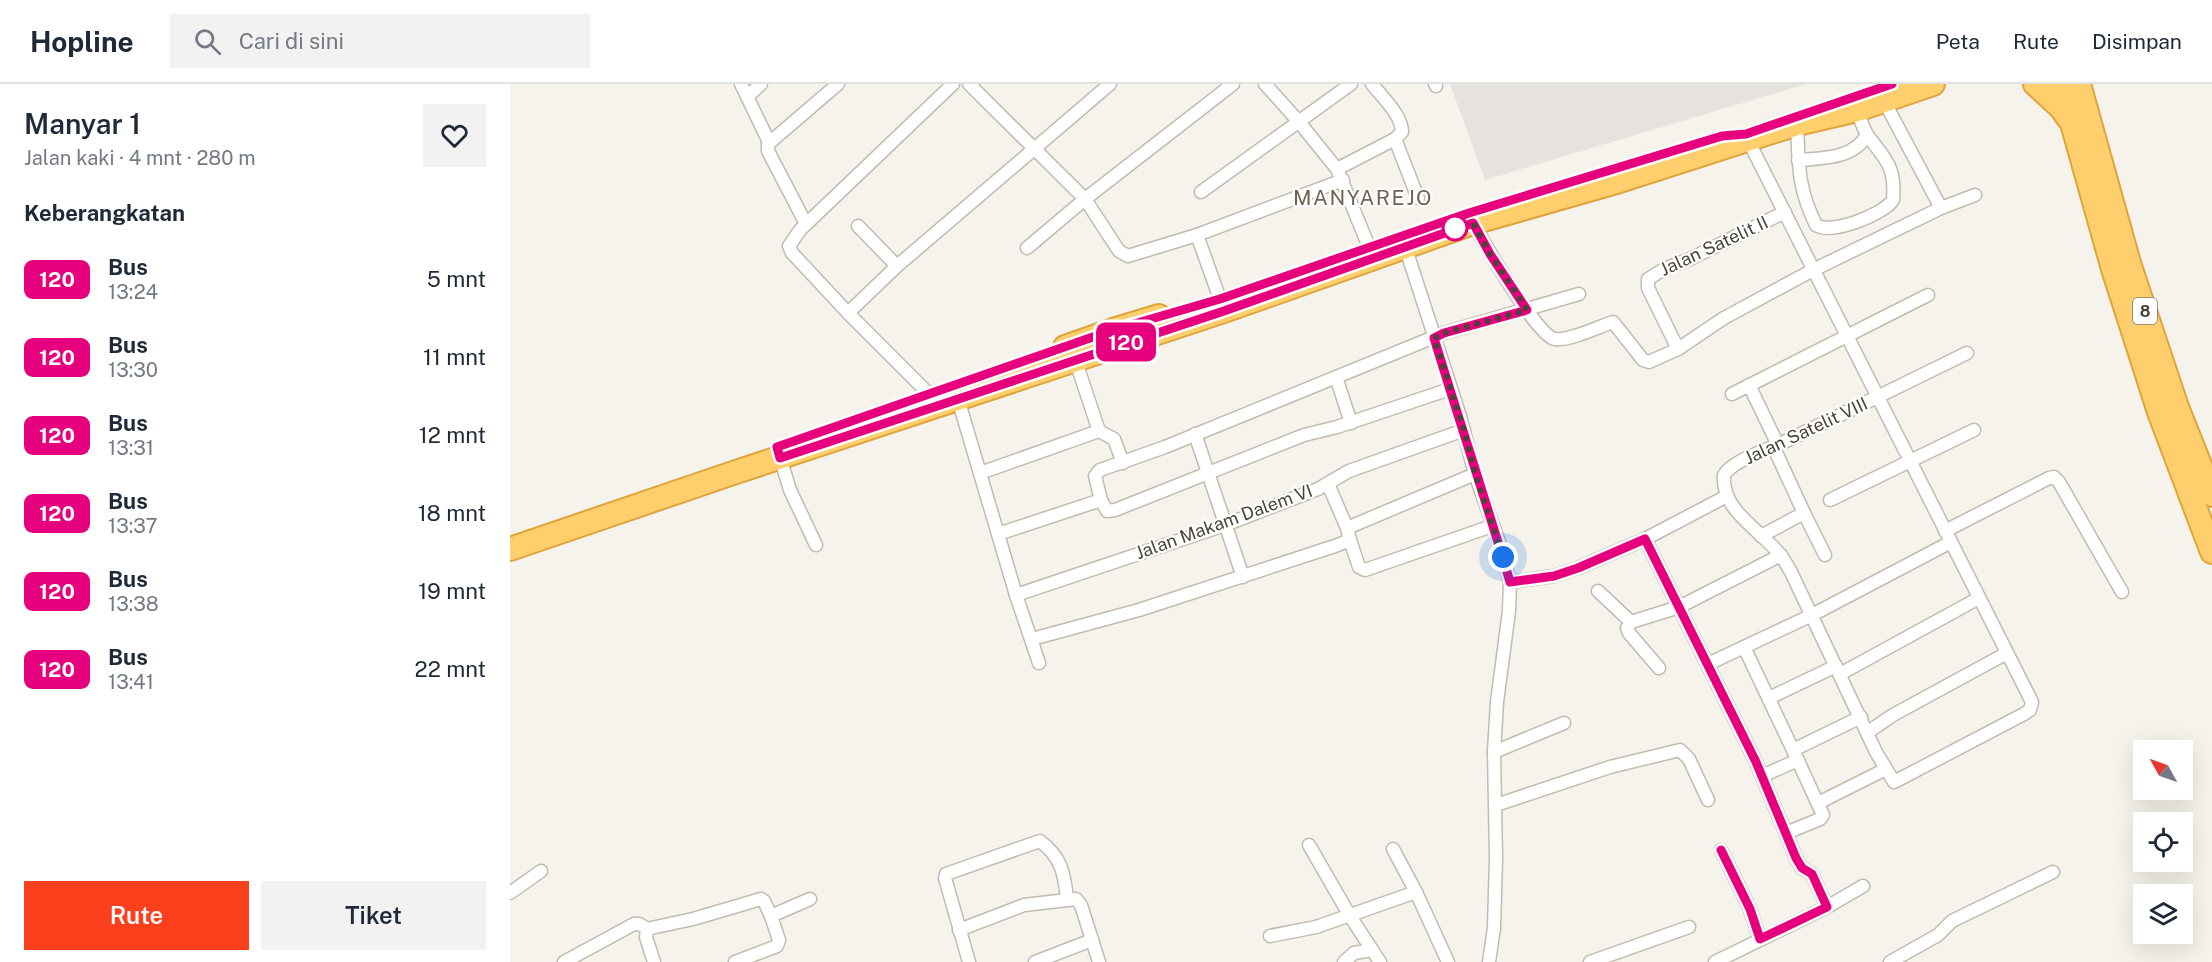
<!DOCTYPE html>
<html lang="id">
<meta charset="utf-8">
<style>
body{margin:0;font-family:"Public Sans",sans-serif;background:#f2f2f3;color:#1f2937;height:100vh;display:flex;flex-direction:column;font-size:22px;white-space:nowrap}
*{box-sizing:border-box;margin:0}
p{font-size:20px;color:#747a83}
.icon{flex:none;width:33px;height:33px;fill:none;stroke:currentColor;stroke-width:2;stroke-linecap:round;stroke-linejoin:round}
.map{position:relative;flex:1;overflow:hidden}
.sheet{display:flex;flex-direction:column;background:#fff;width:510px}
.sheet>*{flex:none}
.badge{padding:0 12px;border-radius:9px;font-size:21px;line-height:39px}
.needle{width:39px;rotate:310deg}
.buttons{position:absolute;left:1623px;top:656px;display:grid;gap:12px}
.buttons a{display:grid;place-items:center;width:60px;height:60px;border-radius:0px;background:#fff;box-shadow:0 6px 24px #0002;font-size:30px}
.you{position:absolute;width:30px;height:30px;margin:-15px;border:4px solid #fff;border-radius:50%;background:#1a73e8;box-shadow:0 0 0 9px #1a73e833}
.map>.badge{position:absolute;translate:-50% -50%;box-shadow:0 0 0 3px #fff}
h2{padding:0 24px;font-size:22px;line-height:54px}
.round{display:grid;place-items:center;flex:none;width:63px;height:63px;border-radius:0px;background:#f2f2f3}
.overview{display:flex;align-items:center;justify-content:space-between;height:102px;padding:0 24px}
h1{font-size:28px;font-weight:600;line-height:45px}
.button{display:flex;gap:12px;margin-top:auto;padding:12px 24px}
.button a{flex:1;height:69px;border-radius:0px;background:#fc3f1d;color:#fff;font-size:24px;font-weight:600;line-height:69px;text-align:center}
.button a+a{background:#f2f2f3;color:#1f2937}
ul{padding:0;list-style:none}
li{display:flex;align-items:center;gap:18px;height:78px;padding:0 24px}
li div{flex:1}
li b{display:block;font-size:22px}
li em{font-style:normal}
li .badge{min-width:66px;font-weight:700;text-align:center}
header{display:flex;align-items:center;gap:36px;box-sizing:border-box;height:84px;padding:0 30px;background:#fff;border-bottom:2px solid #e0e1e3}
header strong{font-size:28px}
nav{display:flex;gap:33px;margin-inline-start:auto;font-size:21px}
.search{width:420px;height:54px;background:#f2f2f3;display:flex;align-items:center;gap:15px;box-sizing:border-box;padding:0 21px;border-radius:0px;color:#747a83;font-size:22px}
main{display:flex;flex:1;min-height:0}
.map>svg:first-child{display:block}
.industrial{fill:#e6e2dd}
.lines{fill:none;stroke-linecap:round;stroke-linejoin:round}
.street-casing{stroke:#c2bbae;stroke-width:15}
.highway-casing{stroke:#e0a43c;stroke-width:26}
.street{stroke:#fff;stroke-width:12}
.highway{stroke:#ffcf6e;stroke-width:22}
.line-casing{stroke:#fff;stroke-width:14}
.line{stroke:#e6007e;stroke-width:9}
.walk{stroke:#4b4439;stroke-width:6;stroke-dasharray:0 10.8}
.stop-dot{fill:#fff;stroke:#e6007e;stroke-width:3}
.labels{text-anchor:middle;stroke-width:4.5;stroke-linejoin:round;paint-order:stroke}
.shield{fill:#fff;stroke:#817c74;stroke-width:1.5}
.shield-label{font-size:16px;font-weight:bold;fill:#4b4439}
.street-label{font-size:18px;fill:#4b4439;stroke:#fff}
.quarter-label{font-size:21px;letter-spacing:1.5px;fill:#6e6250;stroke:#fff}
</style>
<header>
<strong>Hopline</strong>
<div class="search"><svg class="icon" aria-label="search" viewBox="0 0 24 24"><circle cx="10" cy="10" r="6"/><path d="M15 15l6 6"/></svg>Cari di sini</div>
<nav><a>Peta</a><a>Rute</a><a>Disimpan</a></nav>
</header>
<main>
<section class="sheet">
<div class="overview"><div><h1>Manyar 1</h1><p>Jalan kaki · 4 mnt · 280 m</p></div><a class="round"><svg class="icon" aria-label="heart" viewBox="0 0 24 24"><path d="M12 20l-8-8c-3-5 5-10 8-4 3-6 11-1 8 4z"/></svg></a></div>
<h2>Keberangkatan</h2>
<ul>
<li><span class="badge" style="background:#e6007e;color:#fff">120</span><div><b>Bus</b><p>13:24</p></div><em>5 mnt</em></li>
<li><span class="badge" style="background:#e6007e;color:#fff">120</span><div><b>Bus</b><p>13:30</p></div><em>11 mnt</em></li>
<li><span class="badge" style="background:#e6007e;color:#fff">120</span><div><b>Bus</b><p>13:31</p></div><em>12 mnt</em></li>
<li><span class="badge" style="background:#e6007e;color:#fff">120</span><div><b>Bus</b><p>13:37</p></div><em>18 mnt</em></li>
<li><span class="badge" style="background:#e6007e;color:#fff">120</span><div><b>Bus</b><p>13:38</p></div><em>19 mnt</em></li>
<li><span class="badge" style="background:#e6007e;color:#fff">120</span><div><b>Bus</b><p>13:41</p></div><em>22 mnt</em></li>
</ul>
<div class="button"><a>Rute</a><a>Tiket</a></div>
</section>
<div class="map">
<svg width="1702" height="878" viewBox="0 0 1702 878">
<rect width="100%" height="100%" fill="#f6f3ec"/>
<polygon class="industrial" points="940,0 1296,0 975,96"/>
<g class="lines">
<g class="street-casing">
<g id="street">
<polyline points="231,0 258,56 258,67 296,140"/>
<polyline points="459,0 575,115 609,167 618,172 687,151 833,96"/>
<polyline points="755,0 789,38 827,85 859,163"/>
<polyline points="925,0 926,2"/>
<polyline points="238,12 251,0"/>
<polyline points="1374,17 1431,124"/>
<path d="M1287 40C1289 80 1287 103 1306 141 1321 151 1373 131 1383 116 1386 83 1376 76 1358 52 1353 45 1350 34 1347 26"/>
<polyline points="885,55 908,114"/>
<path d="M1238 56 1522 618 1520 626 1514 630 1384 698 1366 668 1281 488C1278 483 1275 477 1271 472 1252 446 1211 428 1214 391 1223 376 1258 366 1274 358 1335 329 1396 299 1457 269"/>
<polyline points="258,60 328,0"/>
<path d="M1288 76C1313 74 1343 75 1357 51"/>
<path d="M827 85 885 55 892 48C892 31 872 13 862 0"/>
<polyline points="691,108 841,0"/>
<path d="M963 139C973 157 1028 254 1045 255 1060 257 1088 243 1103 238L1133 276 1139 278 1168 265 1214 234 1303 186 1431 124 1465 111"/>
<polyline points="348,142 387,182"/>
<polyline points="687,151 710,215"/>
<polyline points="895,162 950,332 965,390 989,458 1000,498 999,527 987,618 984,668 986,774 984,844 979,878"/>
<polyline points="517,164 575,115 723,0"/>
<polyline points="338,229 387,182 600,0"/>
<polyline points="1168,265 1138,204 1138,195 1154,185 1180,175 1275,128"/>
<polyline points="565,275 589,347"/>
<polyline points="826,293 841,339"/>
<polyline points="1239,301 1268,361"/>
<polyline points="940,305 827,343 794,351 605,426 597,427 591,416 585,392 590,386 655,363 934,249 1069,210"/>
<polyline points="1222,310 1418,211"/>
<polyline points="420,311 338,229 282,169 279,162 290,146 443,0"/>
<polyline points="448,315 506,511 529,579"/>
<polyline points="685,350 733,493"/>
<polyline points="270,373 280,406 306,461"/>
<polyline points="470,389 589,347 604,355 613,379"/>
<polyline points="818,400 837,444"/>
<polyline points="1320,416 1464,346"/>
<polyline points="1294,429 1315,471"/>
<polyline points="1435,447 1539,394 1544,393 1549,398 1612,508"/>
<polyline points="488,450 591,416"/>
<polyline points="1251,452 1294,429 1264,364"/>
<polyline points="1135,455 1217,412"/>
<polyline points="840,456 849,483 855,486 982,442"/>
<polyline points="1000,498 1044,492 1068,484 1135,455 1246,678 1286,774 1292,784 1302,790 1317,823"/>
<polyline points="1088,507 1121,538 1117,544 1119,549 1149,584"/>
<polyline points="506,511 715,441 808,405 839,387 954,346"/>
<polyline points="1121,538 1169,523 1271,471"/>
<polyline points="522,555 629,526 825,462 840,456 837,444 965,390"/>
<polyline points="1234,563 1283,666"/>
<polyline points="1198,580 1302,531 1441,458"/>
<polyline points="1330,590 1469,514"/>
<polyline points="1259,614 1326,582"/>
<polyline points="1358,648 1383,631 1497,569"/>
<polyline points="984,668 1054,639"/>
<polyline points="1252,692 1288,676"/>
<polyline points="1308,719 1376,685"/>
<polyline points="986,721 1100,683 1170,666 1179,675 1198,716"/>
<polyline points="1276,749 1310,735 1313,731 1283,666 1351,633"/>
<polyline points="799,761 840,832 870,878"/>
<polyline points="1211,766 1240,825 1250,855"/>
<polyline points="906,808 938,878"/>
<polyline points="0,809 31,787"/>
<polyline points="449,846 514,821 566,815 571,821 589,878"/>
<polyline points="760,852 806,843 906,808 883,765"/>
<polyline points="54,878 124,840 129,840 138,845"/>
<polyline points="144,878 136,853 137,846 141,844 183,835 251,815 254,817 261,832"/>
<polyline points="225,878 267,862 269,856 261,832 300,815"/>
<path d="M459 878 435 794 436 790 530 757C552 774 554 789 557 814"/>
<polyline points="525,878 582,856"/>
<polyline points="834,878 844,869 862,866"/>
<polyline points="1080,878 1179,843"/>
<polyline points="1205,878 1317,823 1353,802"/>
<polyline points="1380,878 1428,851 1442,837 1543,788"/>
</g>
</g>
<g class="highway-casing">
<g id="highway">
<polyline points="1525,0 1551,24 1558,34"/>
<polyline points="1551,0 1603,185 1649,328 1702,468"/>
<polyline points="1569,0 1619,179 1667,323 1702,411"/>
<polyline points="555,263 603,246 649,232"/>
<polyline points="0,465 226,388 714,227 963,139 1103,99 1287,40 1347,26 1423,0"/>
</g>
</g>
<use href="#street" class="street"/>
<use href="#highway" class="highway"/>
</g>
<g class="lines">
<g class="line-casing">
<path id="line" d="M1211 766 1240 825 1250 855 1317 823 1302 790 1292 784 1286 774 1246 678 1135 455 1068 484 1044 492 1000 498C976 417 949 336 924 254L934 249 1017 226 980 170 963 139 714 227 270 374 267 363 603 246 710 215 959 129 1212 52 1236 50 1382 0"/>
</g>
<use href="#line" class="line"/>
<polyline class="walk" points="945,144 963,139 980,170 1017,226 934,249 924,254 954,346 965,390 993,473"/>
</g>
<circle class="stop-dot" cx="945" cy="144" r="12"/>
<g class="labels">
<rect class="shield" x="1623" y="214" width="24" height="26" rx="4.5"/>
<g class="shield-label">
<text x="1635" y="233">8</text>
</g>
<g class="street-label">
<text transform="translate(1204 162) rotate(-25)" y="6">Jalan Satelit II</text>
<text transform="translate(1296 347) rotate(-25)" y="6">Jalan Satelit VIII</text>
<text transform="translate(714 438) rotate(-20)" y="6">Jalan Makam Dalem VI</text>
</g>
<g class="quarter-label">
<text x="853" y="121">MANYAREJO</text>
</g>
</g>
</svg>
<div class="buttons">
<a><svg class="needle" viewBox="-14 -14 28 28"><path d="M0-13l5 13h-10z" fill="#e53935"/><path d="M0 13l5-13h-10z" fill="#747a83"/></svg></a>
<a><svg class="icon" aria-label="locate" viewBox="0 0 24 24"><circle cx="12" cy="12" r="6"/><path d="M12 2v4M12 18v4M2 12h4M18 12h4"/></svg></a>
<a><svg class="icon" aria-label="layers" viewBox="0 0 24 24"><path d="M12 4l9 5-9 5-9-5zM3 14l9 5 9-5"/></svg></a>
</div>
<div class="you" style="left:993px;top:473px"></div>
<b class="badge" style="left:616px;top:258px;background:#e6007e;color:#fff">120</b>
</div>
</main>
